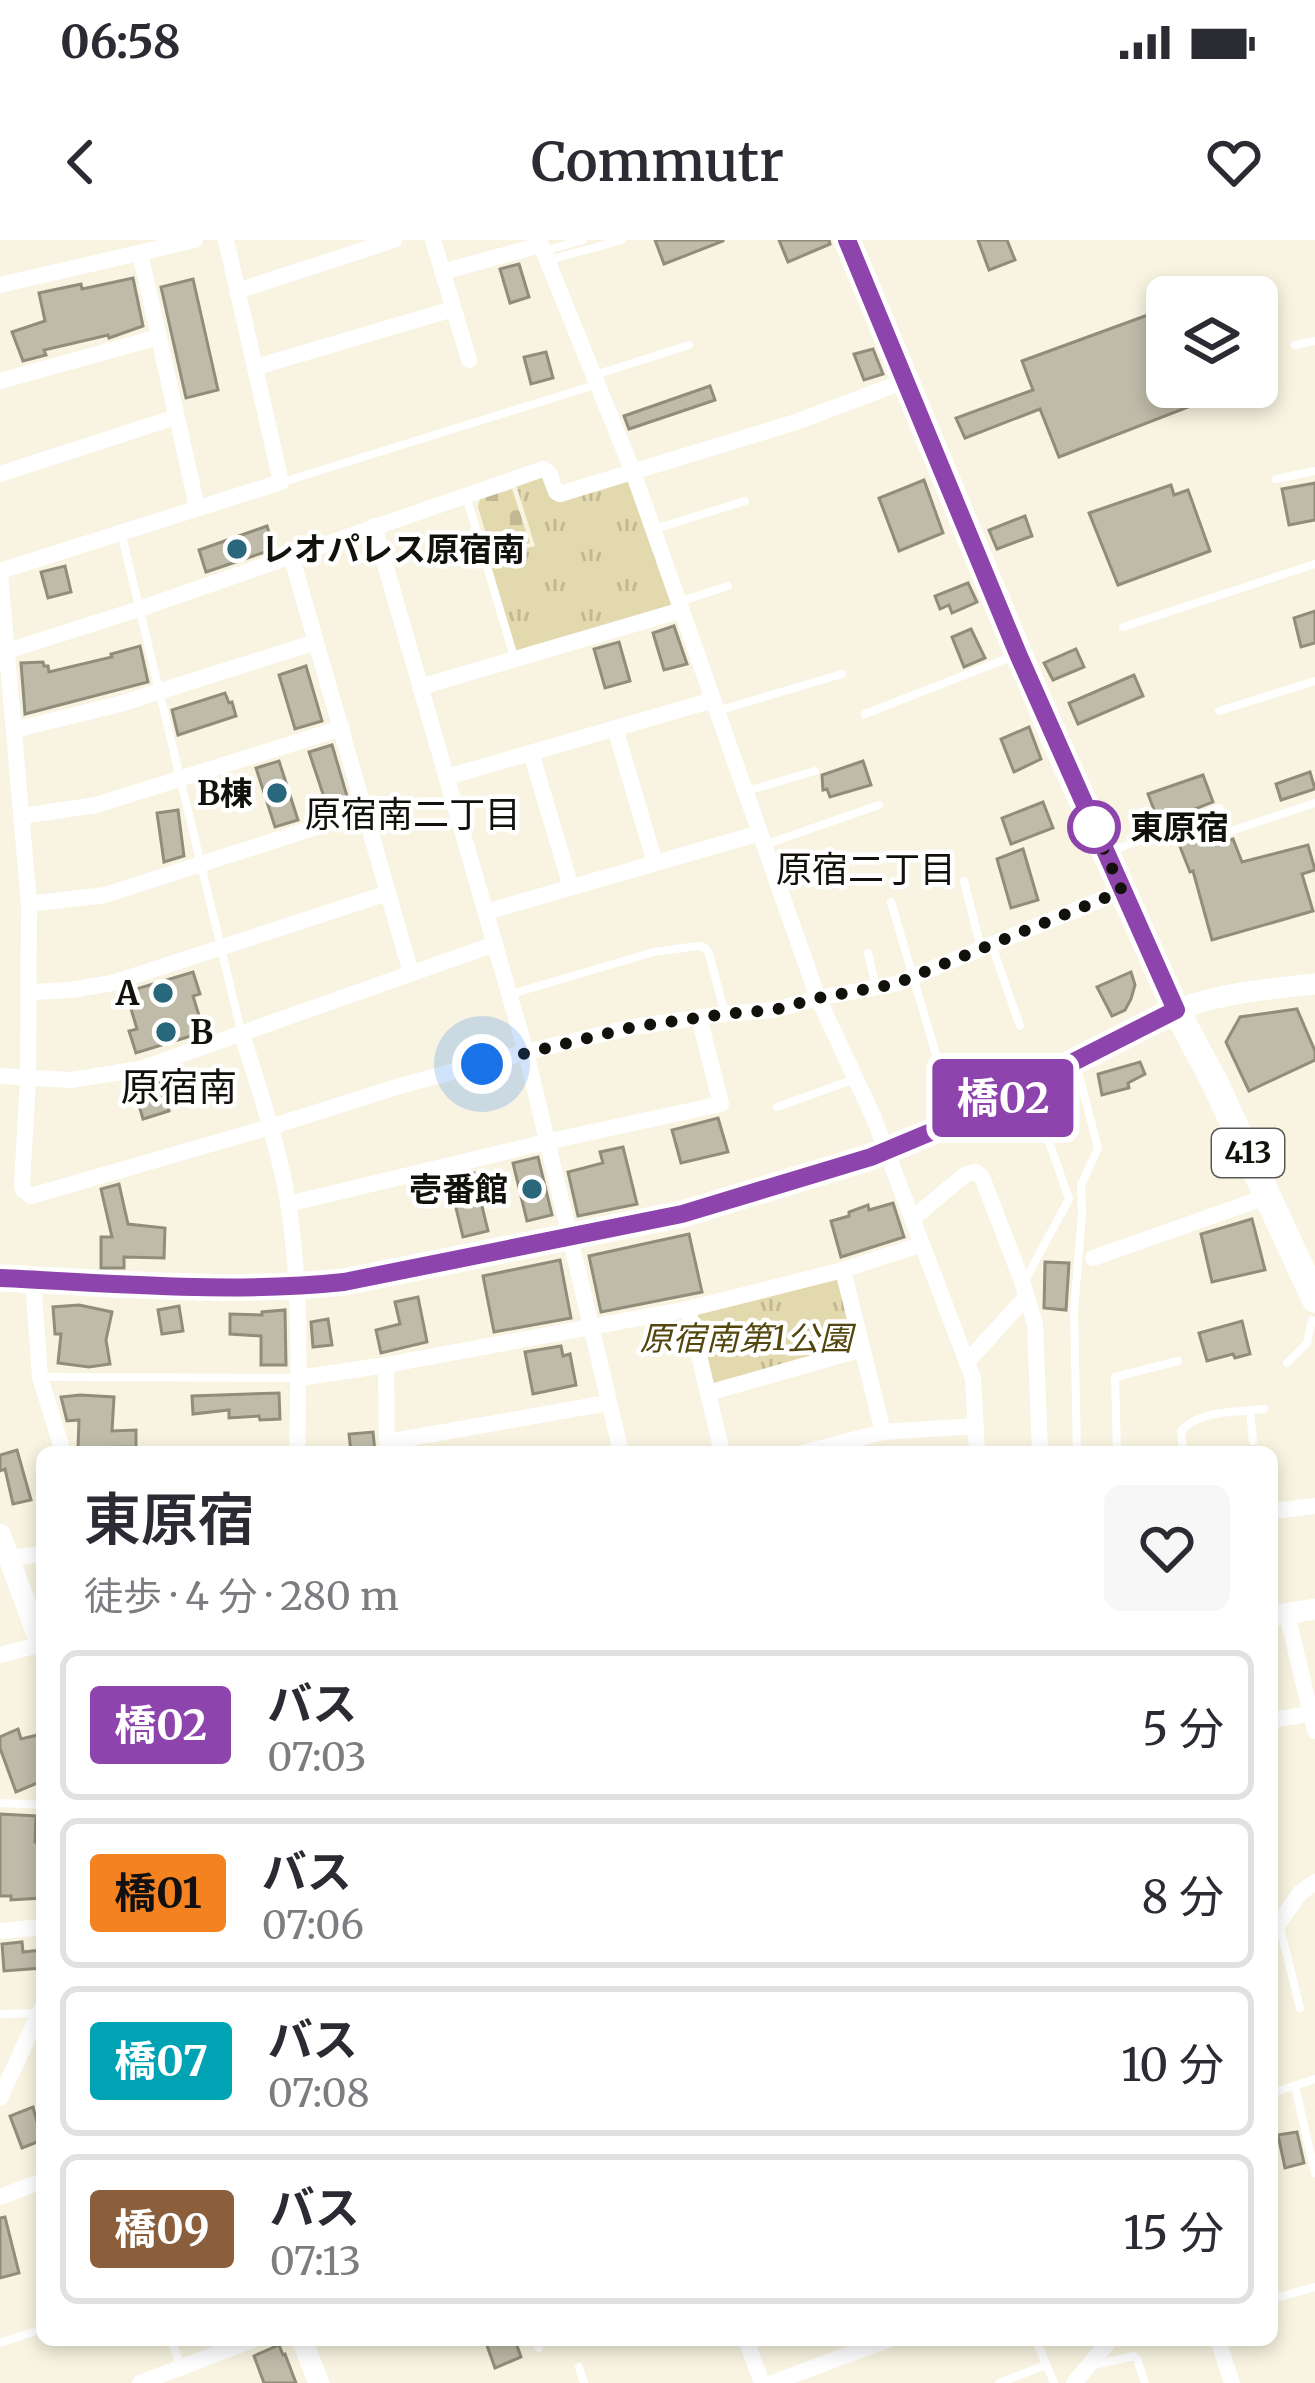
<!DOCTYPE html>
<html lang="ja">
<meta charset="utf-8">
<style>
body{margin:0;font-family:Merriweather,"Noto Sans JP",serif;background:#f7f7f7;color:#2b2b33;height:100vh;display:flex;flex-direction:column;font-size:45px;white-space:nowrap}
*{box-sizing:border-box;margin:0}
p{font-size:39px;color:#7c7c81}
.icon{flex:none;width:66px;height:66px;fill:none;stroke:currentColor;stroke-width:2;stroke-linecap:round;stroke-linejoin:round}
.map{position:relative;flex:1;overflow:hidden}
.sheet{position:absolute;left:36px;top:1206px;width:1242px;height:900px;display:flex;flex-direction:column;background:#fff;border-radius:18px;box-shadow:0 6px 18px #0003}
.sheet>*{flex:none}
.badge{padding:0 24px;border-radius:9px;font-size:42px;line-height:78px}
.tools{position:absolute;left:1146px;top:36px;display:grid;gap:24px}
.tools a{display:grid;place-items:center;width:132px;height:132px;border-radius:18px;background:#fff;box-shadow:0 6px 18px #0003;font-size:60px}
.you{position:absolute;width:60px;height:60px;margin:-30px;border:9px solid #fff;border-radius:50%;background:#1a73e8;box-shadow:0 0 0 18px #1a73e833}
.map>.badge{position:absolute;translate:-50% -50%;box-shadow:0 0 0 6px #fff}
.round{display:grid;place-items:center;flex:none;width:126px;height:126px;border-radius:18px;background:#f7f7f7}
.headline{display:flex;align-items:center;justify-content:space-between;height:204px;padding:0 48px}
h1{font-size:57px;font-weight:600;line-height:90px}
ul{padding:0;list-style:none}
li{display:flex;align-items:center;gap:36px;height:150px;margin:0 24px 18px;padding:0 24px;border:6px solid #e1e1e2;border-radius:18px}
li div{flex:1}
li b{display:block;font-size:45px}
li em{font-style:normal}
li .badge{min-width:132px;font-weight:700;text-align:center}
.status{display:flex;justify-content:space-between;align-items:center;height:84px;padding:0 60px;background:#fff;direction:ltr}
.status svg{height:33px;fill:currentColor}
header{display:flex;justify-content:space-between;align-items:center;height:156px;padding:0 48px;background:#fff;font-size:54px;font-weight:600}
.map>svg:first-child{display:block}
.grass{fill:url(#grass-tufts)}
.cemetery{fill:url(#cemetery-stones)}
.building{fill:#bfbba9;stroke:#908d7b;stroke-width:3}
.lines{fill:none;stroke-linecap:round;stroke-linejoin:round}
.service{stroke:#fff;stroke-width:8}
.minor{stroke:#fff;stroke-width:16}
.tertiary{stroke:#fff;stroke-width:21}
.secondary{stroke:#fff;stroke-width:21}
.trunk{stroke:#fff;stroke-width:27}
.line-casing{stroke:#fff;stroke-width:27}
.line{stroke:#8e44ad;stroke-width:18}
.walk{stroke:#13110b;stroke-width:12;stroke-dasharray:0 21.6}
.poi-dot{fill:#28677c;stroke:#fff;stroke-width:4.5}
.stop-dot{fill:#fff;stroke:#8e44ad;stroke-width:6}
.labels{text-anchor:middle;stroke-width:9;stroke-linejoin:round;paint-order:stroke}
.shield{fill:#fff;stroke:#5a5854;stroke-width:3}
.shield-label{font-size:30px;font-weight:bold;fill:#13110b}
.poi-label{font-size:33px;font-weight:bold;fill:#13110b;stroke:#fff;text-anchor:end}
.stop-label{font-size:33px;font-weight:bold;fill:#13110b;stroke:#fff;text-anchor:start}
.park-label{font-size:33px;font-style:italic;fill:#53470d;stroke:#fff}
.neighbourhood-label{font-size:36px;fill:#13110b;stroke:#fff}
.quarter-label{font-size:39px;fill:#13110b;stroke:#fff}
</style>
<div class="status"><b>06:58</b><svg viewBox="0 0 49 12"><path d="M0 12V9h3v3zM5 12V6h3v6zM10 12V3h3v9zM15 12V0h3v12zM26 1h20v11H26zM47 4h2v5h-2z"/></svg></div>
<header><svg class="icon" aria-label="back" viewBox="0 0 24 24"><path d="M15 5l-7 7 7 7"/></svg>Commutr<svg class="icon" aria-label="heart" viewBox="0 0 24 24"><path d="M12 20l-8-8c-3-5 5-10 8-4 3-6 11-1 8 4z"/></svg></header>
<div class="map">
<svg width="1315" height="2143" viewBox="0 0 1315 2143">
<defs>
<pattern id="grass-tufts" width="24" height="20" patternUnits="userSpaceOnUse" patternTransform="scale(3)"><rect width="24" height="20" fill="#e3d9ae"/><path d="M3 7l-1-3M5 7V3M7 7l1-3M15 17l-1-3M17 17v-4M19 17l1-3" fill="none" stroke="#c2b994"/></pattern>
<pattern id="cemetery-stones" width="16" height="16" patternUnits="userSpaceOnUse" patternTransform="scale(3)"><rect width="16" height="16" fill="#e3d9ae"/><path d="M2 7V4a2 2 0 0 1 4 0v3zM10 15v-3a2 2 0 0 1 4 0v3z" fill="#c2b994"/></pattern>
</defs>
<rect width="100%" height="100%" fill="#f8f4e1"/>
<g class="grass">
<polygon points="543,229 555,252 633,232 682,370 514,419 485,319 535,306 514,238"/>
<polygon points="843,1030 862,1109 708,1153 688,1069"/>
</g>
<polygon class="cemetery" points="512,249 530,303 492,314 478,267 480,259"/>
<g class="building">
<polygon points="655,0 723,0 723,1 664,24"/>
<polygon points="779,0 829,0 830,4 788,22"/>
<polygon points="978,0 1007,0 1015,20 989,30"/>
<polygon points="519,24 529,57 510,63 500,29"/>
<polygon points="133,38 143,86 109,98 108,95 44,110 46,115 23,121 12,92 45,81 39,53 81,44 82,49"/>
<polygon points="193,39 218,150 186,158 161,47"/>
<polygon points="1167,68 1167,147 1204,147 1209,159 1059,217 1040,169 965,198 956,178 1033,150 1022,121"/>
<polygon points="873,109 883,134 864,140 854,114"/>
<polygon points="546,112 553,138 531,144 524,117"/>
<polygon points="710,146 715,160 629,189 624,176"/>
<polygon points="924,240 943,293 899,311 879,258"/>
<polygon points="1315,243 1315,280 1289,285 1282,249"/>
<polygon points="1171,245 1174,255 1188,250 1210,311 1118,345 1089,273"/>
<polygon points="1025,276 1032,296 997,309 989,290"/>
<polygon points="267,286 274,309 206,332 199,310"/>
<polygon points="65,326 71,352 48,358 41,332"/>
<polygon points="968,343 977,362 952,373 949,365 940,369 935,356"/>
<polygon points="1315,371 1315,403 1301,407 1294,378"/>
<polygon points="674,386 687,424 664,430 653,393"/>
<polygon points="971,389 985,418 964,427 952,397"/>
<polygon points="619,402 630,441 605,448 594,409"/>
<polygon points="140,406 148,442 25,474 21,423 43,422 44,426 48,426 49,432 112,417 111,414"/>
<polygon points="1076,409 1084,427 1053,440 1044,423"/>
<polygon points="306,426 322,481 295,489 279,435"/>
<polygon points="1134,435 1143,456 1078,484 1069,463"/>
<polygon points="225,453 229,463 232,462 236,476 178,495 172,470"/>
<polygon points="1029,487 1041,519 1014,532 1001,499"/>
<polygon points="332,505 349,563 335,567 334,564 327,566 309,512"/>
<polygon points="279,521 298,580 275,587 256,528"/>
<polygon points="863,521 871,545 830,557 827,549 823,550 822,535"/>
<polygon points="1310,532 1315,549 1281,560 1276,544"/>
<polygon points="1203,535 1213,562 1159,583 1148,554"/>
<polygon points="1043,562 1053,588 1011,604 1002,578"/>
<polygon points="178,570 184,616 164,622 157,573"/>
<polygon points="1214,579 1223,603 1233,599 1242,622 1308,605 1315,630 1302,634 1313,671 1212,700 1193,631 1190,632 1175,594"/>
<polygon points="1023,609 1038,660 1011,668 997,619"/>
<polygon points="193,732 200,754 193,756 204,792 136,813 129,791 137,789 126,752"/>
<polygon points="1131,732 1135,745 1131,759 1125,770 1112,776 1097,747"/>
<polygon points="1297,769 1315,811 1315,820 1249,851 1226,802 1240,777"/>
<polygon points="1140,822 1145,834 1128,843 1129,848 1102,855 1098,834"/>
<polygon points="160,841 169,871 143,879 134,848"/>
<polygon points="718,878 728,912 681,923 672,890"/>
<polygon points="623,907 637,964 578,976 568,932 603,923 600,912"/>
<polygon points="538,917 552,975 527,981 513,923"/>
<polygon points="474,933 488,991 463,997 449,939"/>
<polygon points="119,944 128,984 165,988 164,1018 124,1017 124,1028 101,1028 101,997 112,997 101,949"/>
<polygon points="893,963 904,997 841,1017 831,981 849,976 849,972 868,965 869,970"/>
<polygon points="1252,979 1265,1030 1212,1042 1201,994"/>
<polygon points="689,994 702,1052 601,1072 589,1016"/>
<polygon points="560,1020 571,1078 494,1092 483,1036"/>
<polygon points="1045,1022 1069,1023 1066,1070 1044,1068"/>
<polygon points="418,1057 427,1102 381,1113 376,1090 400,1084 395,1062"/>
<polygon points="79,1065 112,1072 106,1100 110,1124 89,1127 58,1123 61,1094 55,1094 53,1067"/>
<polygon points="179,1066 183,1091 162,1094 158,1070"/>
<polygon points="285,1070 286,1125 261,1125 261,1096 230,1094 230,1074 262,1075 262,1072"/>
<polygon points="328,1079 332,1105 313,1107 311,1082"/>
<polygon points="1242,1081 1250,1114 1235,1118 1233,1114 1207,1121 1199,1093"/>
<polygon points="561,1106 563,1116 570,1114 576,1145 533,1154 525,1112"/>
<polygon points="279,1153 280,1179 260,1180 259,1176 229,1178 229,1170 193,1174 192,1156"/>
<polygon points="80,1155 114,1157 112,1191 136,1190 136,1207 78,1208 79,1180 67,1181 61,1157"/>
<polygon points="373,1192 375,1212 351,1212 349,1194"/>
<polygon points="17,1210 31,1260 13,1264 5,1229 0,1231 0,1215"/>
<polygon points="18,1489 21,1499 42,1494 42,1541 16,1552 0,1508 0,1497"/>
<polygon points="0,1574 36,1576 35,1602 40,1603 39,1630 42,1630 42,1658 11,1660 11,1656 0,1656"/>
<polygon points="22,1702 23,1712 42,1710 42,1728 4,1731 2,1704"/>
<polygon points="33,1867 42,1900 22,1908 10,1876"/>
<polygon points="1297,1892 1304,1923 1285,1928 1278,1895"/>
<polygon points="5,1977 19,2033 0,2038 0,1978"/>
<polygon points="485,2100 515,2100 521,2117 495,2128"/>
<polygon points="279,2105 283,2115 285,2114 296,2143 264,2143 254,2116"/>
</g>
<g class="lines">
<g class="service">
<polyline points="544,11 583,0"/>
<polyline points="549,20 622,0"/>
<polyline points="1295,105 1315,101"/>
<polyline points="595,135 689,105"/>
<polyline points="1276,239 1315,231"/>
<polyline points="283,242 595,145"/>
<polyline points="467,259 514,417"/>
<polyline points="655,289 745,261"/>
<polyline points="121,292 241,791"/>
<polyline points="679,362 728,346"/>
<polyline points="1123,387 1315,324"/>
<polyline points="717,471 842,434"/>
<polyline points="1219,471 1315,441"/>
<polyline points="865,474 1011,417"/>
<polyline points="747,551 815,531"/>
<polyline points="767,604 879,565"/>
<polyline points="1112,611 1219,568 1228,592 1315,563"/>
<polyline points="964,641 981,708"/>
<polyline points="891,662 940,828"/>
<polyline points="991,703 1020,786"/>
<polyline points="868,713 876,746"/>
<polyline points="511,754 654,712 697,706 704,707 709,713 724,771"/>
<polyline points="1077,828 1098,908 1081,945"/>
<polyline points="777,867 855,839"/>
<polyline points="1024,1042 1069,959 1030,847"/>
<polyline points="1287,1123 1307,1103 1312,1080"/>
<polyline points="42,1137 297,1138"/>
<polyline points="1250,1171 1253,1201"/>
<polyline points="1077,1212 1074,1071 1082,974 1081,944"/>
<polyline points="1117,1212 1115,1137 1178,1121"/>
<path d="M1183 1212 1181 1191C1198 1170 1239 1172 1264 1169"/>
<polyline points="0,1563 42,1565"/>
<polyline points="1279,1684 1300,1768"/>
<polyline points="0,1774 39,1773"/>
<polyline points="1295,1846 1315,1933"/>
<polyline points="1272,1853 1315,1839"/>
<polyline points="1272,2059 1315,2047"/>
<polyline points="171,2100 181,2127"/>
<polyline points="536,2100 539,2108"/>
<polyline points="1036,2100 1054,2143"/>
<polyline points="0,2103 42,2089"/>
<polyline points="1094,2125 1134,2116 1137,2119 1145,2143"/>
<polyline points="579,2127 584,2143"/>
<polyline points="999,2143 1046,2125"/>
</g>
<g class="minor">
<polyline points="433,0 469,120"/>
<polyline points="539,0 633,232 818,758 873,876 973,1138 977,1212"/>
<polyline points="140,13 197,267"/>
<polyline points="442,32 541,5"/>
<polyline points="0,45 195,0"/>
<polyline points="237,51 394,0"/>
<polyline points="256,127 453,69"/>
<polyline points="0,141 159,97"/>
<polyline points="0,234 176,177"/>
<polyline points="374,286 526,812 621,1212"/>
<polyline points="291,315 411,733"/>
<polyline points="0,331 281,242 226,0"/>
<polyline points="0,333 29,664 28,839 22,944 23,950 31,956 270,887 396,847 526,812 633,787 724,774 774,770 818,758 895,744 1122,651"/>
<polyline points="1,413 139,369 543,229 549,233 556,252 560,254 796,182 905,141"/>
<polyline points="420,447 682,370"/>
<polyline points="615,488 655,623"/>
<polyline points="14,490 120,464 316,402"/>
<polyline points="531,513 571,647"/>
<polyline points="447,537 713,460"/>
<polyline points="22,576 96,565 342,488"/>
<polyline points="29,664 105,655 366,571"/>
<polyline points="486,672 760,593"/>
<polyline points="31,752 71,750 112,743 388,653"/>
<path d="M242 794C259 850 279 906 288 963 301 1046 299 1129 297 1212"/>
<polyline points="0,836 71,840 140,829 495,704"/>
<polyline points="288,964 546,902 721,864 699,777"/>
<polyline points="912,979 966,934 976,932 982,937 1023,1044 1035,1084 1040,1212"/>
<polyline points="1093,1018 1266,957"/>
<polyline points="843,1030 883,1192"/>
<polyline points="33,1039 40,1137 63,1212"/>
<polyline points="688,1069 722,1212"/>
<polyline points="967,1122 1026,1057"/>
<polyline points="386,1125 387,1208"/>
<polyline points="299,1138 386,1125 688,1069 843,1030 922,1004"/>
<polyline points="708,1153 862,1109"/>
<polyline points="387,1202 608,1163"/>
<polyline points="806,1212 883,1192 975,1186"/>
<polyline points="1272,1271 1315,1266"/>
<polyline points="9,1318 42,1314"/>
<polyline points="1287,1374 1315,1491"/>
<polyline points="0,1415 42,1404"/>
<polyline points="1272,1480 1315,1473"/>
<polyline points="0,1691 42,1687"/>
<polyline points="1272,1693 1300,1653 1315,1642"/>
<polyline points="0,1858 42,1767"/>
<polyline points="0,1957 42,1941"/>
<polyline points="746,2100 762,2143"/>
<polyline points="1218,2100 1232,2143"/>
<polyline points="140,2143 253,2100"/>
<polyline points="772,2143 887,2100"/>
<polyline points="1074,2143 1110,2100"/>
</g>
<g class="tertiary">
<path d="M0 1038C116 1043 227 1054 344 1042 530 1006 718 975 896 907 993 870 1083 816 1176 770"/>
<polyline points="0,1294 42,1408"/>
<polyline points="1272,1376 1315,1369"/>
<polyline points="302,2100 319,2143"/>
</g>
<path class="secondary" d="M1176 770C1221 753 1267 749 1315 744"/>
<polyline class="trunk" points="847,0 1054,498 1176,770 1215,843 1315,1059"/>
</g>
<g class="lines">
<g class="line-casing">
<path id="line" d="M0 1038C115 1043 228 1054 344 1042L682 974 871 917 955 882 1176 770 1018 414 847 0"/>
</g>
<use href="#line" class="line"/>
<polyline class="walk" points="482,824 633,787 724,774 774,770 818,758 895,744 1122,651 1094,587"/>
</g>
<g class="poi-dot">
<circle cx="237" cy="309" r="12"/>
<circle cx="277" cy="553" r="12"/>
<circle cx="163" cy="753" r="12"/>
<circle cx="166" cy="792" r="12"/>
<circle cx="532" cy="949" r="12"/>
</g>
<circle class="stop-dot" cx="1094" cy="587" r="24"/>
<g class="labels">
<rect class="shield" x="1212" y="889" width="72" height="48" rx="9"/>
<g class="shield-label">
<text x="1248" y="923">413</text>
</g>
<g class="poi-label">
<text x="261" y="321" text-anchor="start">レオパレス原宿南</text>
<text x="253" y="565">B棟</text>
<text x="139" y="765">A</text>
<text x="190" y="804" text-anchor="start">B</text>
<text x="508" y="961">壱番館</text>
</g>
<g class="stop-label">
<text x="1130" y="599">東原宿</text>
</g>
<g class="park-label">
<text x="746" y="1110">原宿南第1公園</text>
</g>
<g class="neighbourhood-label">
<text x="413" y="587">原宿南二丁目</text>
<text x="866" y="642">原宿二丁目</text>
</g>
<g class="quarter-label">
<text x="179" y="861">原宿南</text>
</g>
</g>
</svg>
<div class="tools">
<a><svg class="icon" aria-label="layers" viewBox="0 0 24 24"><path d="M12 4l9 5-9 5-9-5zM3 14l9 5 9-5"/></svg></a>
</div>
<div class="you" style="left:482px;top:824px"></div>
<b class="badge" style="left:1003px;top:858px;background:#8e44ad;color:#fff">橋02</b>
<section class="sheet">
<div class="headline"><div><h1>東原宿</h1><p>徒歩 · 4 分 · 280 m</p></div><a class="round"><svg class="icon" aria-label="heart" viewBox="0 0 24 24"><path d="M12 20l-8-8c-3-5 5-10 8-4 3-6 11-1 8 4z"/></svg></a></div>
<ul>
<li><span class="badge" style="background:#8e44ad;color:#fff">橋02</span><div><b>バス</b><p>07:03</p></div><em>5 分</em></li>
<li><span class="badge" style="background:#f58220;color:#111">橋01</span><div><b>バス</b><p>07:06</p></div><em>8 分</em></li>
<li><span class="badge" style="background:#00a3b4;color:#fff">橋07</span><div><b>バス</b><p>07:08</p></div><em>10 分</em></li>
<li><span class="badge" style="background:#8b5e3c;color:#fff">橋09</span><div><b>バス</b><p>07:13</p></div><em>15 分</em></li>
</ul>
</section>
</div>
